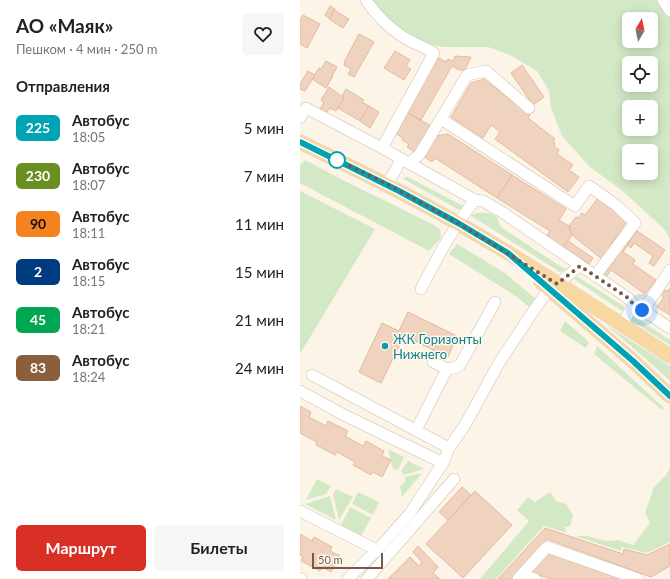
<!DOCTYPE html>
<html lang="ru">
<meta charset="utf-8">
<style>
body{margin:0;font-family:Lato,sans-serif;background:#f6f6f6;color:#222;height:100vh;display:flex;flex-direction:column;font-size:15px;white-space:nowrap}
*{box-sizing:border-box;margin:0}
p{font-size:13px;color:#767676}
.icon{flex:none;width:22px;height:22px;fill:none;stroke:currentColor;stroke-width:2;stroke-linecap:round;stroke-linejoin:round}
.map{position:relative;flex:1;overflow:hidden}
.details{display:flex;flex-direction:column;background:#fff;width:300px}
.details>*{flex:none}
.badge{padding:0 8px;border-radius:6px;font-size:14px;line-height:26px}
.needle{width:26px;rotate:9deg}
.fabs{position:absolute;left:322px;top:12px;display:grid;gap:8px}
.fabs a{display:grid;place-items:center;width:36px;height:36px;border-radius:6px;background:#fff;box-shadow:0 2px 10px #0003;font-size:20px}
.scale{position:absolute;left:12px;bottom:10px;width:71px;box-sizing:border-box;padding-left:4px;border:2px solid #755a4b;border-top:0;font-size:11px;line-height:14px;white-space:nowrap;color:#755a4b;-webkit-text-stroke:3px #fff8ec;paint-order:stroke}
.you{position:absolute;width:20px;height:20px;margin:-10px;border:3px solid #fff;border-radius:50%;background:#1a73e8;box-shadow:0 0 0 6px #1a73e833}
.map>.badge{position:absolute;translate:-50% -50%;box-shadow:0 0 0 2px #fff}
h2{padding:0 16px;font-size:15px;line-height:36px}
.round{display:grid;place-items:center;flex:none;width:42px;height:42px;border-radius:6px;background:#f6f6f6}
.headline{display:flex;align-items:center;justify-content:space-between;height:68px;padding:0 16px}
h1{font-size:19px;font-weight:700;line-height:30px}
.primary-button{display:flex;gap:8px;margin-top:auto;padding:8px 16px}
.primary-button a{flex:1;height:46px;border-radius:6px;background:#d93025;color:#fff;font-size:16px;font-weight:700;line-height:46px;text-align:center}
.primary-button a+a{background:#f6f6f6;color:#222}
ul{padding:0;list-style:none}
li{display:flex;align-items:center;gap:12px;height:48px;padding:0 16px}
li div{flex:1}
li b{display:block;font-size:15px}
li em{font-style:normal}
li .badge{min-width:44px;font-weight:700;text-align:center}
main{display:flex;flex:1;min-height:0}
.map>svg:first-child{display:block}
.green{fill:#d3e9c5;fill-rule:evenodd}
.building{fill:#f0d3be;stroke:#e3ba9f}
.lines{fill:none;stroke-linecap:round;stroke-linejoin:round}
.minor-casing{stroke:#cfbeaf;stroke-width:12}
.major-casing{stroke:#dbd4d0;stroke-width:15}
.minor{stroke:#fff;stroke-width:11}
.major{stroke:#f8d8a1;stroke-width:14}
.line-casing{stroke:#fff;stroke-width:9}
.line{stroke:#00a3b4;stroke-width:6}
.walk{stroke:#755a4b;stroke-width:4;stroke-dasharray:0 7.2}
.stop-dot{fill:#fff;stroke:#00a3b4;stroke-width:2}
.culture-dot{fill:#0f9aa8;stroke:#fff8ec;stroke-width:1.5}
.labels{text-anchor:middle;stroke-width:3;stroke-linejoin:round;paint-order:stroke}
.culture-label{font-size:13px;fill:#0d838f;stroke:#fff8ec;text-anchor:start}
</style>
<main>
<section class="details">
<div class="headline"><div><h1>АО «Маяк»</h1><p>Пешком · 4 мин · 250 m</p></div><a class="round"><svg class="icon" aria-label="heart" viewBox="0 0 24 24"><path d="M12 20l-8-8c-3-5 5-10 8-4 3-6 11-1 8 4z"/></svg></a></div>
<h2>Отправления</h2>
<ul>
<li><span class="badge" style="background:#00a3b4;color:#fff">225</span><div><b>Автобус</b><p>18:05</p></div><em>5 мин</em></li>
<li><span class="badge" style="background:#6b8e23;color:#fff">230</span><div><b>Автобус</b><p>18:07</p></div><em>7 мин</em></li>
<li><span class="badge" style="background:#f58220;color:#111">90</span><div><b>Автобус</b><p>18:11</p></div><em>11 мин</em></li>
<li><span class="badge" style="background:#003b80;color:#fff">2</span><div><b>Автобус</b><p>18:15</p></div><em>15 мин</em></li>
<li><span class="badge" style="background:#00a651;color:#fff">45</span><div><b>Автобус</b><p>18:21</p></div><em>21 мин</em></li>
<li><span class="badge" style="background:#8b5e3c;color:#fff">83</span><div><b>Автобус</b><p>18:24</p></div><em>24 мин</em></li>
</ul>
<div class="primary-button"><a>Маршрут</a><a>Билеты</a></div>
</section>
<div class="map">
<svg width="370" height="579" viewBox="0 0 370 579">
<rect width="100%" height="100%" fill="#fcf4e6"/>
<g class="green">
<path d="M70 0H370V240L365 230 324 192 290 167 262 136 251 108 249 91 237 71 210 55 188 47H142L125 43 109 37 94 25ZM329 19H351V41H329ZM329 63H351V85H329ZM329 107H351V129H329ZM329 151H351V173H329Z"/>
<polygon points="5,160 43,180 132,224 140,229 141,238 129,251 0,183 0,164 2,164"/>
<polygon points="108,177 163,206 161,211 102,178"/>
<polygon points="0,191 75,229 0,354"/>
<polygon points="177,213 189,213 197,217 201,227 266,270 260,272 173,217 171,215"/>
<polygon points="157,244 205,273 236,299 231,309 217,297 149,254"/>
<polygon points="278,277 325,307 324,310 322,311 274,279"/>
<polygon points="333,316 370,340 370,345 329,319"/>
<polygon points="265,321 289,342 286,348 260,331"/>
<polygon points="305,324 370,366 370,381 345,358"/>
<polygon points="297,346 364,408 362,410 294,354"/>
<polygon points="88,449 104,457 98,470 93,469"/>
<polygon points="108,461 124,469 104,475 101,471"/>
<polygon points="370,468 370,541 368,543 347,553 322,547 321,551 275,536 287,536 306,541 317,540 333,545 350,523 345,513 354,487 367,474"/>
<polygon points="122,473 102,497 100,486 105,482 105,477"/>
<polygon points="17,479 31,486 26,494 6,500"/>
<polygon points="36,489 53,497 39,520 33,495"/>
<polygon points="58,492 79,502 73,515 52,504"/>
<polygon points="250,492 256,501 266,504 273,515 270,526 264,527 267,533 244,526 196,579 180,579 229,521 217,510 228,497 235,502"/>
<polygon points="30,496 36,520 5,504"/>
<polygon points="50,507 71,518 59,540 39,529"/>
</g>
<g class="building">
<polygon points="30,6 35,9 29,18 25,15"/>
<polygon points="34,10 49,19 43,28 29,19"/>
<polygon points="3,15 20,24 7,48 0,44 0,21"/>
<polygon points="59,34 74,42 54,77 48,74 51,69 44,65 45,63 44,62"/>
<polygon points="95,51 110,60 106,66 111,69 104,80 84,68"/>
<polygon points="135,56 146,62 148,59 153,61 155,56 171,57 165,70 159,70 152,66 121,120 104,111"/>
<polygon points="26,61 37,67 32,76 33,76 26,88 12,79 19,68 21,69"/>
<polygon points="222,65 244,97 233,105 211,73"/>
<polygon points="8,71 15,75 5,91 0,89 0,84"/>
<polygon points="184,79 230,115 228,118 255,139 253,141 255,143 254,146 259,150 257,154 273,165 269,170 279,177 268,192 195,139 200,132 191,125 183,138 151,117 171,83"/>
<polygon points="29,87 44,98 36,111 30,108 26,113 20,109 24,102 21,100"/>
<polygon points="46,89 64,100 62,102 69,106 60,121 38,108 44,98 42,96"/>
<polygon points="69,106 79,112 70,128 60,121"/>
<polygon points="104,111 131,126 116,153 107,147 109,144 102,140 103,138 93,132"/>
<polygon points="148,134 212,175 197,198 135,158 132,162 123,156 135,136"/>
<polygon points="212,175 266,209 259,220 269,226 272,235 263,248 246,237 250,231 197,198"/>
<polygon points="298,198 327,221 310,246 314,250 303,260 272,235 269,226 276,217 278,218 282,213 285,215"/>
<polygon points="337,231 365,250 354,266 349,263 353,256 334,243 331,248 327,245"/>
<polygon points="326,239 330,241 323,252 335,260 333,264 356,280 345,294 311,270 306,277 301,274 310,262 313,264 316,260 313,258"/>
<polygon points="268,241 293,258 289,264 263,248"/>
<polygon points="370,288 370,315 357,307 364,297 362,296 365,290 368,291"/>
<polygon points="108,312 157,336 148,357 104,336 81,383 59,372 82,323 99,331"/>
<polygon points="0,406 11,412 9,417 26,426 28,421 48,431 45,436 63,446 66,441 84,451 82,456 91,460 82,477 73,472 71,475 53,465 55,462 37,452 35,455 16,445 17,442 0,433"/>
<polygon points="162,487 171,495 148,520 139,512"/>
<polygon points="175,491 212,525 163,578 126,544"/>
<polygon points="245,528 323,554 324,549 347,555 370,544 370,566 351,577 247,539 212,579 198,579"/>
<polygon points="0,534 12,541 14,537 18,539 32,547 30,551 40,556 31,572 22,567 20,571 1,561 3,557 0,555"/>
<polygon points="118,546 138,567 133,573 140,579 88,579 110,557 119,566 122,562 113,552"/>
<polygon points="248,550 322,579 251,579 229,572"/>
</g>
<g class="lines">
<g class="minor-casing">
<g id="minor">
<path d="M66 0C76 15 88 27 103 37 113 43 124 47 134 53L82 148"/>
<polyline points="363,0 370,11"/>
<polyline points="0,118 6,108 82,148 175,200"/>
<polyline points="141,119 275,206 289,186 316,205 335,223 295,276"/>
<polyline points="109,163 119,155 121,152 167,75 186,71 229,108"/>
<polyline points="87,185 101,160"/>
<polyline points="257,284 280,266"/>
<path d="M121 289C137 258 153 227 175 200L183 201 202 212 328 298 334 305 322 324"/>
<polyline points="336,306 370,328"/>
<polyline points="343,311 370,270"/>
<path d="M133 362C144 367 149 372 160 365L195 302"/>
<polyline points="12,375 149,448"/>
<polyline points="0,391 44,415 143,463"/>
<polyline points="116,430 147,369"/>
<polyline points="0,511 77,550"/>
<polyline points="222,575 235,579"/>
<polyline points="0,578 1,579"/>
<polyline points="48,579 82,545 110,513 143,463 149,448 165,425 199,363 232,313 249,289"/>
<polyline points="67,579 154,479"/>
<polyline points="218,579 247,547 338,579"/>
</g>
</g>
<g class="major-casing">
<g id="major">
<path d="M0 142C53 168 108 194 159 224 231 265 301 311 370 356"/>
<polyline points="241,282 333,361 370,396"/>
</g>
</g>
<use href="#minor" class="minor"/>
<use href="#major" class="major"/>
</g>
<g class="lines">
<g class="line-casing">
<polyline id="line" points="0,142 99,191 158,223 208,253 333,361 370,396"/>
</g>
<use href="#line" class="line"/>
<polyline class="walk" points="37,160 87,184 158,223 257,284 280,266 328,298 334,305 342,310"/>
</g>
<circle class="stop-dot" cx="37" cy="160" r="8"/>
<circle class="culture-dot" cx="85" cy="346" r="4"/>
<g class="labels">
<g class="culture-label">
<text x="93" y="344">ЖК Горизонты<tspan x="93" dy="15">Нижнего</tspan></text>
</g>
</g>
</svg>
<div class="fabs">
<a><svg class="needle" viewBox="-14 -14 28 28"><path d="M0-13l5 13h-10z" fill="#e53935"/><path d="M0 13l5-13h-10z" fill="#767676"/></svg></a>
<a><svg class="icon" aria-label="locate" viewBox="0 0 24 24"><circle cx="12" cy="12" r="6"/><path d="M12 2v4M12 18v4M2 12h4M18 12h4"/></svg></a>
<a>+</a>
<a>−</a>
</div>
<div class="scale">50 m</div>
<div class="you" style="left:342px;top:310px"></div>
</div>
</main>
